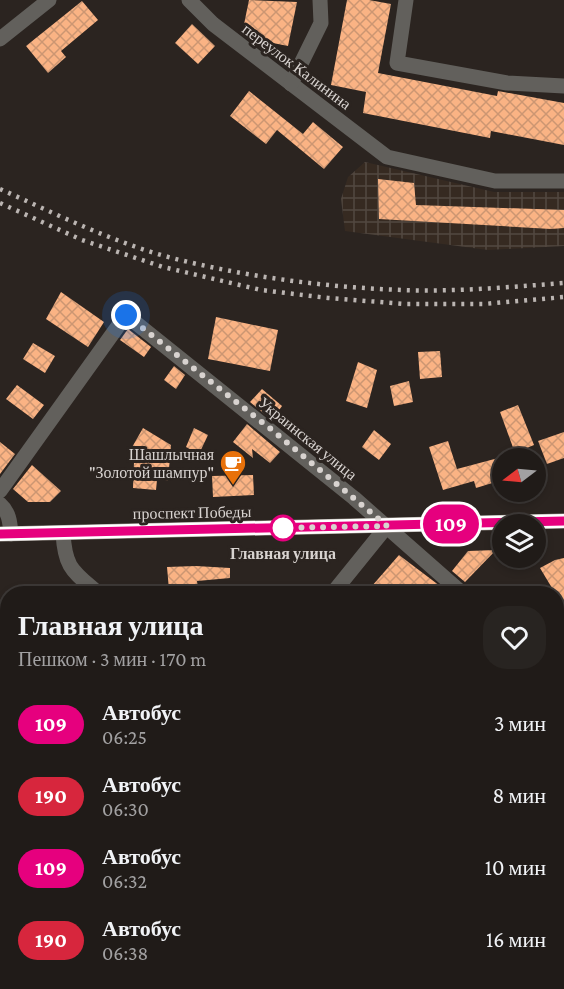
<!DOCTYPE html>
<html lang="ru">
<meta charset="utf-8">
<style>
body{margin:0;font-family:"Crimson Pro",serif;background:#282421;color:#f1f3f6;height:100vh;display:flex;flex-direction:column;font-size:22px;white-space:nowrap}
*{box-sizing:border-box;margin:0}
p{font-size:20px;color:#a2a1a2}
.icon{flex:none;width:33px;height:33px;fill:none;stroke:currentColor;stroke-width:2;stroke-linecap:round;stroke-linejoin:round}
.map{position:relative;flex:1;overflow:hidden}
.details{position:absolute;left:0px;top:586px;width:564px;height:404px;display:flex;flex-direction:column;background:#201b18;border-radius:24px 24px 0 0;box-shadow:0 3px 9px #0003,0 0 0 2px #3d3937}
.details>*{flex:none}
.badge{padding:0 12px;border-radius:20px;font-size:21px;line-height:39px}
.needle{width:39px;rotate:254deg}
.controls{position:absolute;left:492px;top:448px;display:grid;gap:12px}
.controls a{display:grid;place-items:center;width:54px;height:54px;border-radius:50%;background:#201b18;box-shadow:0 3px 9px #0003,0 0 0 2px #3d3937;font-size:30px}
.you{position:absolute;width:30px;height:30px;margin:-15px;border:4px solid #fff;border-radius:50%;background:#1a73e8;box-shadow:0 0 0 9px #1a73e833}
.map>.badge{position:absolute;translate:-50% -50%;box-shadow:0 0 0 3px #fff}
.round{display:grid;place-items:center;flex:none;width:63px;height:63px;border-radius:24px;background:#282421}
.headline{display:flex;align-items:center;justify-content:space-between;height:102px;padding:0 18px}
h1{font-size:28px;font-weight:700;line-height:45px}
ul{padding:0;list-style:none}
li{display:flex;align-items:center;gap:18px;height:72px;padding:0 18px}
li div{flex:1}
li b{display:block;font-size:22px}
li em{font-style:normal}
li .badge{min-width:66px;font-weight:700;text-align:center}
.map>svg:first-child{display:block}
.industrial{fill:url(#industrial-grid)}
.medical{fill:#3b2823}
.building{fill:url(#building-cross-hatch)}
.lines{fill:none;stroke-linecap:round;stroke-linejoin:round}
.minor{stroke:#62605c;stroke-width:15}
.major{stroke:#9f9992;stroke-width:15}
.rail{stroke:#bbb5b2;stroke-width:4.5;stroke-dasharray:3 6;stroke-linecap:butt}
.line-casing{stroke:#fff;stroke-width:14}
.line{stroke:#e6007e;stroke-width:9}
.walk{stroke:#d8d3d0;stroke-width:6;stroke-dasharray:0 10.8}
.stop-dot{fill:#fff;stroke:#e6007e;stroke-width:3}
.labels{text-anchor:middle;stroke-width:6;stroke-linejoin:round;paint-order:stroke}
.street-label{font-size:16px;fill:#d8d3d0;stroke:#2b2420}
.poi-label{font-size:16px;fill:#d8d3d0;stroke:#2b2420;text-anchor:end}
.stop-label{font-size:16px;font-weight:bold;fill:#d8d3d0;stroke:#2b2420}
</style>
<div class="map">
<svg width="564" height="989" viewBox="0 0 564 989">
<defs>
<pattern id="industrial-grid" width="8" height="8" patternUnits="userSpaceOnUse" patternTransform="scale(1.5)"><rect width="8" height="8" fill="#362a21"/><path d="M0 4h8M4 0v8" fill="none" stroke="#524840"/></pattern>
<pattern id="building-cross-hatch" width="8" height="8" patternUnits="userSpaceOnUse" patternTransform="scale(1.5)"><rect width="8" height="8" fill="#fab384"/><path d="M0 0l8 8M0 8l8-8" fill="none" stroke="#cc9672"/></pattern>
</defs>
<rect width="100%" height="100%" fill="#2b2420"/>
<polygon class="industrial" points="365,162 494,192 564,192 564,246 488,250 345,231 341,199 348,177"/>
<polygon class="medical" points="564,788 564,989 430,989 430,983 556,982 556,798"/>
<g class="building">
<polygon points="249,0 297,2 288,46 247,38 242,34"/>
<polygon points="347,0 369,0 391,4 378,73 497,96 498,91 564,103 564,145 491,131 490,138 363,113 366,92 331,85"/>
<polygon points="82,1 98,20 61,51 66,57 48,73 26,46"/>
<polygon points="192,24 215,46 198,64 175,43"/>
<polygon points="249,91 303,134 313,122 343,147 324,169 277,130 266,144 230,116"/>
<polygon points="378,179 414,183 416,205 564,210 564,228 551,229 379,219"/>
<polygon points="61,292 104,322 88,347 46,319"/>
<polygon points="216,317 278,330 270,371 208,359"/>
<polygon points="128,329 151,347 144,357 120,340"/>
<polygon points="33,343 55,356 45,373 23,359"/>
<polygon points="440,351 442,377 420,379 418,352"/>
<polygon points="358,362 377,370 367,408 346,401"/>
<polygon points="174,366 185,375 176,389 164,380"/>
<polygon points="409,381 413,402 394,406 390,386"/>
<polygon points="17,385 44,405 33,419 6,399"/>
<polygon points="262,389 282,406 272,420 250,402"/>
<polygon points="518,405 534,445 515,453 500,412"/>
<polygon points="247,424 280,452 270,463 252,449 253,458 233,442"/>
<polygon points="143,428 171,445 168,481 157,480 156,490 133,488 134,462 131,449"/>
<polygon points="194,428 208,435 199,454 186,447"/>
<polygon points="374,430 391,444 379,460 362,447"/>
<polygon points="564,432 564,458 547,464 538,441"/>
<polygon points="448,441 457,469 502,457 502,480 476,488 474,481 443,490 429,447"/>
<polygon points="0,442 15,454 0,474"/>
<polygon points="32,465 61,491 50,502 28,502 13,489"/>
<polygon points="253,475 254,495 213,497 212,476"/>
<polygon points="496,550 465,582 452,571 468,551"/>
<polygon points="399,555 440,586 448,594 365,594"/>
<polygon points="564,558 564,608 540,568 555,560"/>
<polygon points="196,566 230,568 230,578 197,581 198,588 169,590 167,567"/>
</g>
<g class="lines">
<g class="minor">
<polyline points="189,0 213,24 387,157 495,181 564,181"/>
<polyline points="406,0 397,63 507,83 564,86"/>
<polyline points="0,39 49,0"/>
<polyline points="291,84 321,23 320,0"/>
<polyline points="0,491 126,315 354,498 463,594"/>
<path d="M0 504C9 512 10 522 11 534"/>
<path d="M63 533C65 569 73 571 99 594"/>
<polyline points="332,594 387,526"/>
<polyline points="556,674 564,680"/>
<polyline points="0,986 8,978"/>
<polyline points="308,989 340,988"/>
</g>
<polyline class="major" points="0,534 564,521"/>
<g class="rail">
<path d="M0 189C56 214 112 242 172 258 247 277 324 287 401 290 455 292 510 287 564 283"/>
<polyline points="0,203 82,240 163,267 261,290 328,298 405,304 484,304 564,297"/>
</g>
</g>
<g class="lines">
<g class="line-casing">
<polyline id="line" points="0,534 564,521"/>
</g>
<use href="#line" class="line"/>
<polyline class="walk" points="126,315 272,430 387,526 278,528 283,528"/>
</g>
<defs>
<g id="cafe-pin" transform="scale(1.35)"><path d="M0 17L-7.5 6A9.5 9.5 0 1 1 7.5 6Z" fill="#e8710a" stroke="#2b2420"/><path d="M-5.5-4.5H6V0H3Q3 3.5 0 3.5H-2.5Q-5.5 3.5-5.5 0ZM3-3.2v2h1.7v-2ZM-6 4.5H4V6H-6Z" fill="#fff"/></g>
</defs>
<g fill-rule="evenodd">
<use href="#cafe-pin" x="233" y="463"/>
</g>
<circle class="stop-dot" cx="283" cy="528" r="12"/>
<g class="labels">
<g class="street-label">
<text transform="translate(297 66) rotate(37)" y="6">переулок Калинина</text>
<text transform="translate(308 438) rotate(39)" y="6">Украинская улица</text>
<text transform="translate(192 512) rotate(-1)" y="6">проспект Победы</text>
</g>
<g class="poi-label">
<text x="214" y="460">Шашлычная<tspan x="214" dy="18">"Золотой шампур"</tspan></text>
</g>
<g class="stop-label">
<text x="283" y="559">Главная улица</text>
</g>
</g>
</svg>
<div class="controls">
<a><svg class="needle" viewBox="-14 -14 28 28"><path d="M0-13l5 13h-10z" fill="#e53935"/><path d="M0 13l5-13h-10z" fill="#a2a1a2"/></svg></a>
<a><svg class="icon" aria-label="layers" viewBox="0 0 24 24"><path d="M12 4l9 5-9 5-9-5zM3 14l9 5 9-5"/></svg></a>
</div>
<div class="you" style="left:126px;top:315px"></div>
<b class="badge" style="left:451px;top:524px;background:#e6007e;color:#fff">109</b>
<section class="details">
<div class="headline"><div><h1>Главная улица</h1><p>Пешком · 3 мин · 170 m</p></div><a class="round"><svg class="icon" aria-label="heart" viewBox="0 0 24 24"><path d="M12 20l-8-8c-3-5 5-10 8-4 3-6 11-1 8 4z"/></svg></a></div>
<ul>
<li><span class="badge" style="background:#e6007e;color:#fff">109</span><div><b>Автобус</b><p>06:25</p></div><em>3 мин</em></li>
<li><span class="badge" style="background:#d7263d;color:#fff">190</span><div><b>Автобус</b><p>06:30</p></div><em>8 мин</em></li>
<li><span class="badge" style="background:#e6007e;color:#fff">109</span><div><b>Автобус</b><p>06:32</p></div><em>10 мин</em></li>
<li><span class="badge" style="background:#d7263d;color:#fff">190</span><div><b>Автобус</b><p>06:38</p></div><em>16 мин</em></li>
</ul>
</section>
</div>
